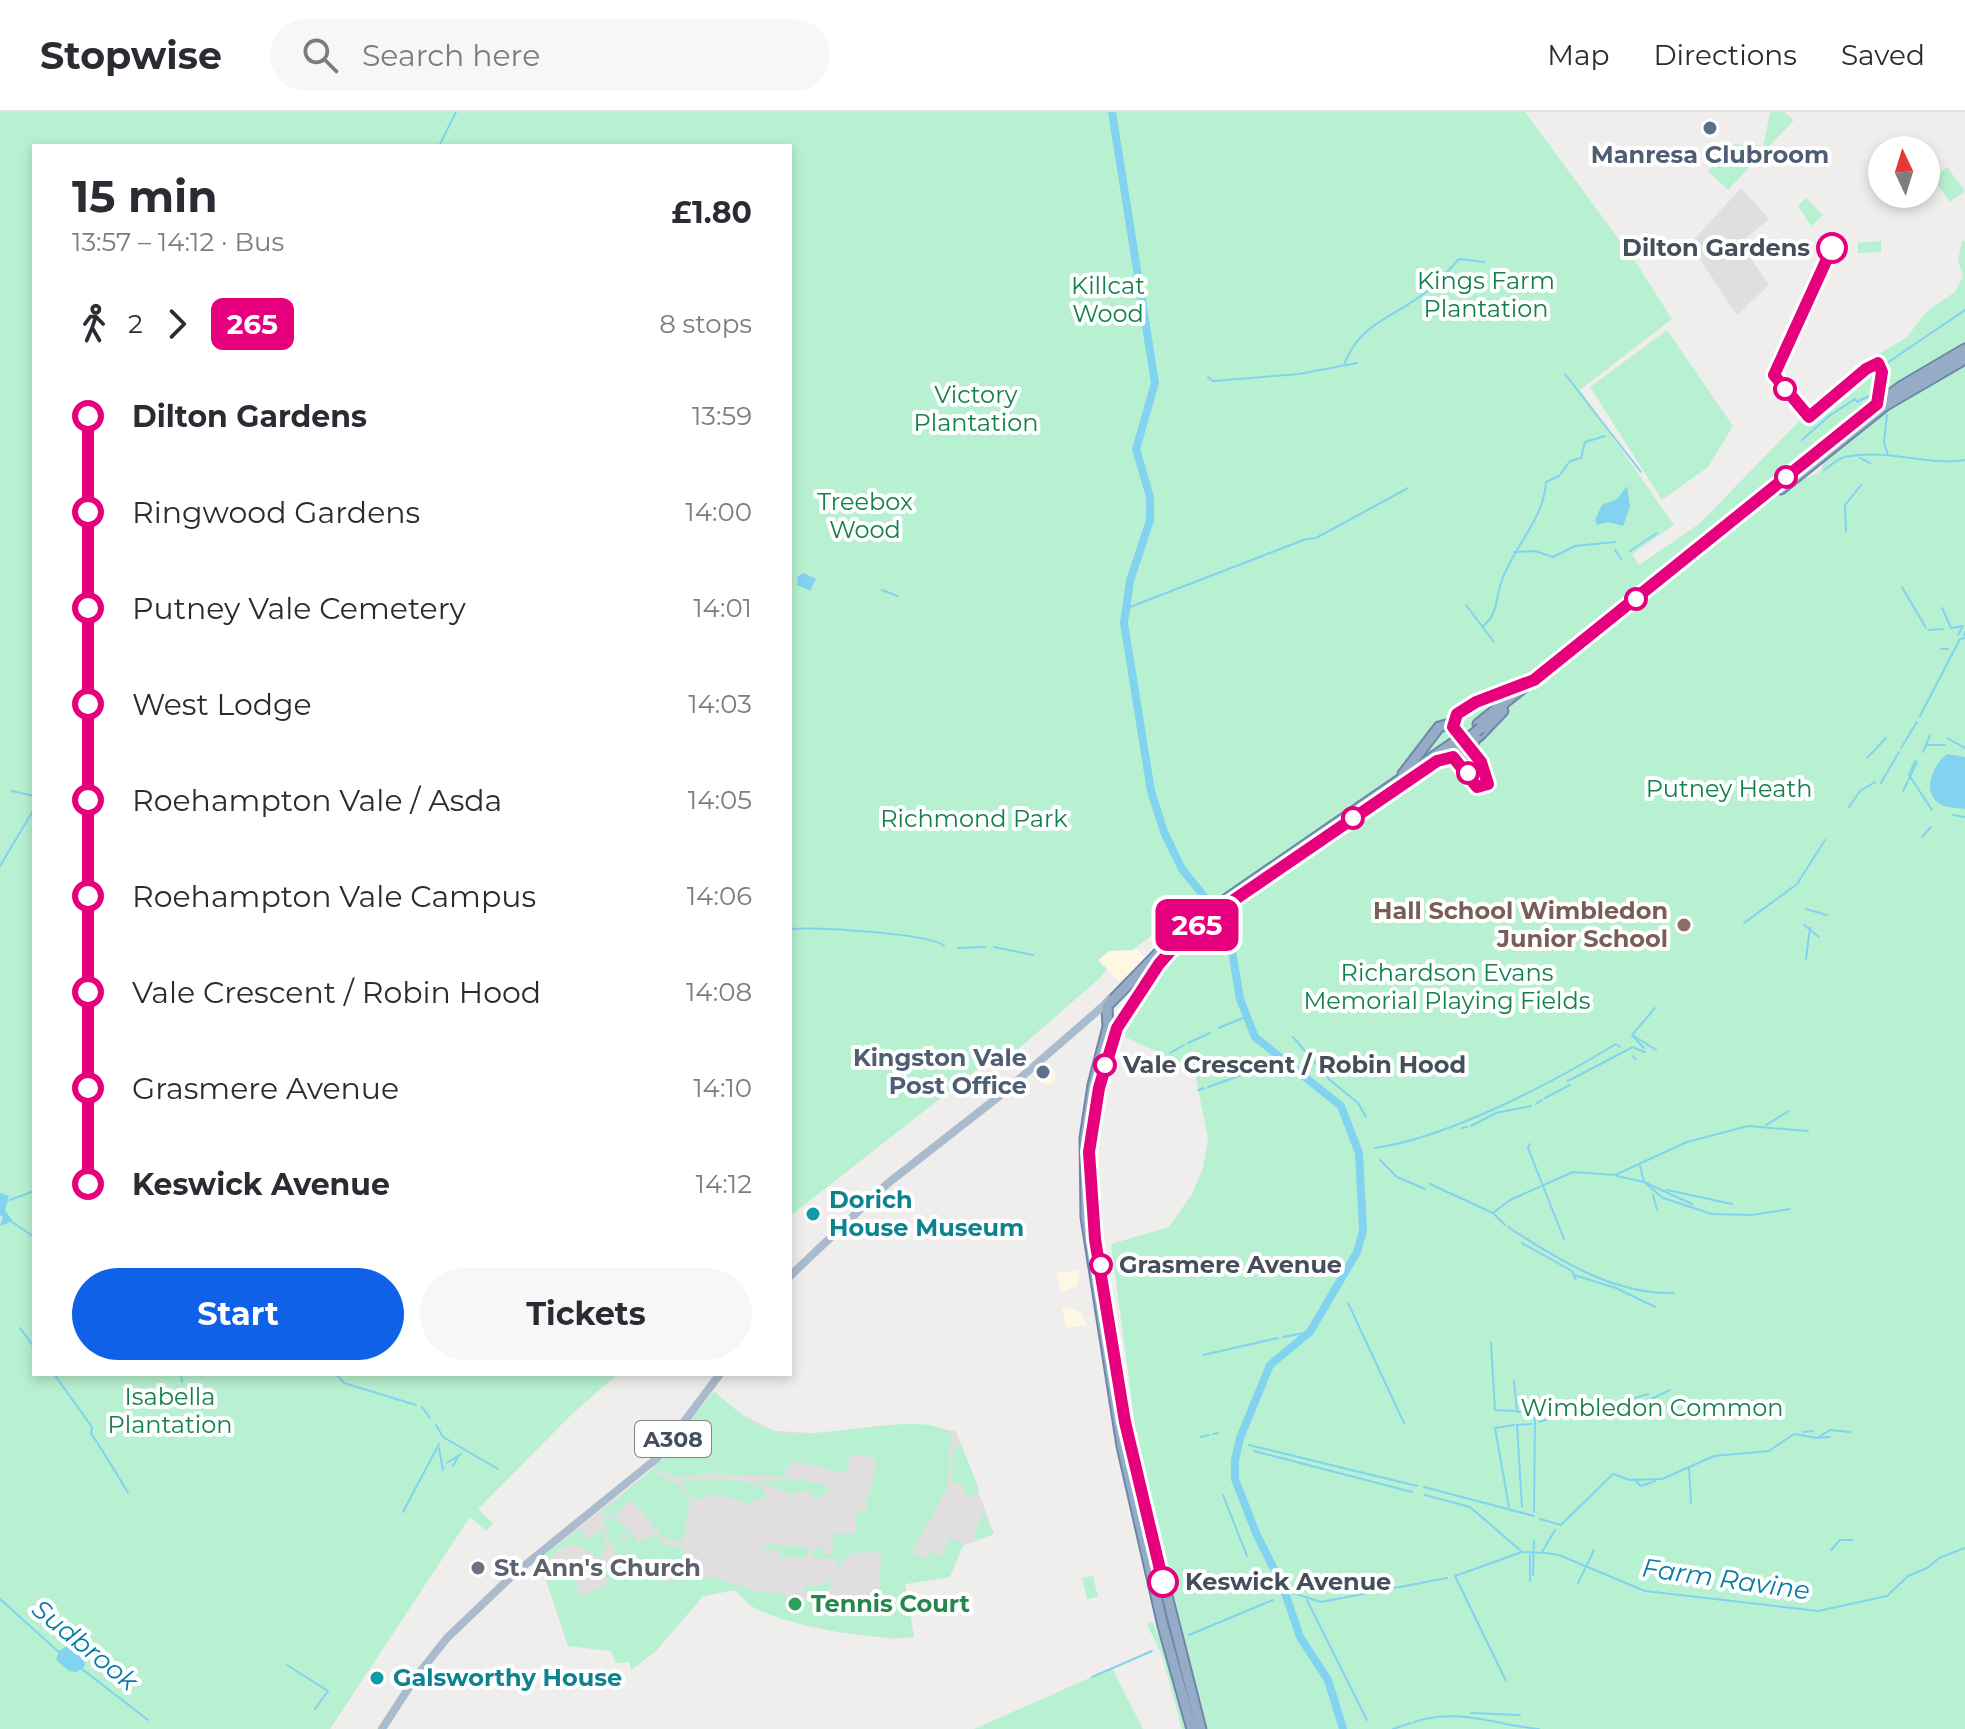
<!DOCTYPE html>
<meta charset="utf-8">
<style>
body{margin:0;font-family:Montserrat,sans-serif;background:#f7f7f7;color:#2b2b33;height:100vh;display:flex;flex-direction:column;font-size:30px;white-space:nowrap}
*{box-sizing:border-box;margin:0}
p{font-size:26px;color:#7c7c81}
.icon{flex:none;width:44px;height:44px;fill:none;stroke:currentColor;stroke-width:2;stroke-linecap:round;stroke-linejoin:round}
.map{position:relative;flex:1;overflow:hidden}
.drawer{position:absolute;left:32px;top:32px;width:760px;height:1232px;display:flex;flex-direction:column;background:#fff;border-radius:0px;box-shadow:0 4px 12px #0003}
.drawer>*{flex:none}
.badge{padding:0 16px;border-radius:12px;font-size:28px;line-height:52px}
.needle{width:52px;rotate:356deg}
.buttons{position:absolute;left:1868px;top:24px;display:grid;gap:16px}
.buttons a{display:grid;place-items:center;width:72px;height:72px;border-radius:50%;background:#fff;box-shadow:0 4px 12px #0003;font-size:40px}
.map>.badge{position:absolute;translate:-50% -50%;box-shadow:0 0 0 4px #fff}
.legs{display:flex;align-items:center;gap:12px;height:88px;padding:0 40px;font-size:26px}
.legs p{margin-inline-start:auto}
.headline{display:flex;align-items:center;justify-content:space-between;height:136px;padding:0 40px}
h1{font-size:44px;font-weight:700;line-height:60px}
.cta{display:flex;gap:16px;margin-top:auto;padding:16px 40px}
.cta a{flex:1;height:92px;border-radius:48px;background:#0f62e7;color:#fff;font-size:32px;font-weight:700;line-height:92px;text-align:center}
.cta a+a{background:#f7f7f7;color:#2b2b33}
ul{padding:0 40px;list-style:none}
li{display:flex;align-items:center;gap:28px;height:96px;font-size:30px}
li i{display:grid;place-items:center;width:12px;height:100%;margin:0 10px;background:currentColor}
li i::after{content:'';width:20px;height:20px;margin:-10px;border:6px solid;border-radius:50%;background:#fff}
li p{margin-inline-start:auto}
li:first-child i{background:linear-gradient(#0000 50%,currentColor 0)}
li:last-child i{background:linear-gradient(currentColor 50%,#0000 0)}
header{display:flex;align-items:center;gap:48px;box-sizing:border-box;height:112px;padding:0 40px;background:#fff;border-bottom:2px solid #e1e1e2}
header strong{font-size:38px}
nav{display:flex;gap:44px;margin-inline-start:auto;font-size:28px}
.search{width:560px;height:72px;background:#f7f7f7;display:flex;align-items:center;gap:20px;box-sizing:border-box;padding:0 28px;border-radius:44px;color:#7c7c81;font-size:30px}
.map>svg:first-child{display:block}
.commercial{fill:#fdf7e4}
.education{fill:#e1dedf}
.green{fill:#b8f1d1}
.water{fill:#82d3f0}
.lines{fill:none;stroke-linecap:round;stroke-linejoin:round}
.stream{stroke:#82d3f0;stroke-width:2}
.river{stroke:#82d3f0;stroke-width:8}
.trunk-casing{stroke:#6d87ab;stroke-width:13}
.primary{stroke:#abbbce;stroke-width:8}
.trunk{stroke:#96acc6;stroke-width:9}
.trunk-bridge-casing{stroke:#6d87ab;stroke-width:13;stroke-linecap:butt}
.trunk-bridge{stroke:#96acc6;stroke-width:9}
.line-1-casing{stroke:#fff;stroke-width:18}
.line-1{stroke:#e6007e;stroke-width:12}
.service-dot{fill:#5c6f8a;stroke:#fff;stroke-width:3}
.stop-1-dot{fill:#fff;stroke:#e6007e;stroke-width:4}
.education-dot{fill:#8d6e63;stroke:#fff;stroke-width:3}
.culture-dot{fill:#0f9aa8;stroke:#fff;stroke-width:3}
.worship-dot{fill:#6b7280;stroke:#fff;stroke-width:3}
.leisure-dot{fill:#2e9e5b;stroke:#fff;stroke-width:3}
.labels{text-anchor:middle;stroke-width:8;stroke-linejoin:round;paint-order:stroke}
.shield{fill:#fff;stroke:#7c848c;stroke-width:2}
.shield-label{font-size:22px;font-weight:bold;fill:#444f5b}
.service-label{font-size:24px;font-weight:bold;fill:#4e5e75;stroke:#fff}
.stop-label{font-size:24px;font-weight:bold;fill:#444f5b;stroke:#fff;text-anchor:start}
.park-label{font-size:24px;fill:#12804f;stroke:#fff}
.education-label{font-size:24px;font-weight:bold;fill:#785e54;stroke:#fff;text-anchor:end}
.culture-label{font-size:24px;font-weight:bold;fill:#0d838f;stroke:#fff;text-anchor:start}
.worship-label{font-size:24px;font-weight:bold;fill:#5b616d;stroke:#fff;text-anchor:start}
.leisure-label{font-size:24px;font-weight:bold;fill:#27864d;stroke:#fff;text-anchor:start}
.water-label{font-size:26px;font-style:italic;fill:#067ba6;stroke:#fff}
</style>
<header>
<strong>Stopwise</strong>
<div class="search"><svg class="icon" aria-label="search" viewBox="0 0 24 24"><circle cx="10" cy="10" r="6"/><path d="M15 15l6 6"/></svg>Search here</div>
<nav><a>Map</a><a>Directions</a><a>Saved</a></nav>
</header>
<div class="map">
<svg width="1965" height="1617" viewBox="0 0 1965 1617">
<rect width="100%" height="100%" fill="#f0eded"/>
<g class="commercial">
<polygon points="1138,837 1146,847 1124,868 1118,869 1098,848 1109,839"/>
<circle cx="1047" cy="964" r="9"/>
<polygon points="1079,1158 1077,1174 1060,1181 1057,1161"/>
<polygon points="1069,1195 1082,1201 1086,1213 1066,1216 1062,1196"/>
</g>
<g class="education">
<polygon points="1741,76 1769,107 1740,131 1769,173 1737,203 1690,132"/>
<polygon points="714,1279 737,1300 775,1319 814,1321 903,1313 956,1319 994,1422 960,1435 950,1465 905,1472 914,1525 892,1527 804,1513 751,1494 735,1478 703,1484 656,1539 631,1558 630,1550 616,1551 611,1539 568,1534 539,1447 651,1358"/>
</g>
<g class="green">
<polygon points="0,0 1525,0 1635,149 1672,207 1580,278 1674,413 1632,442 1639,453 1699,412 1845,262 1907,225 1927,199 1955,180 1963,165 1958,149 1962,129 1965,130 1965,232 1882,281 1785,358 1799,369 1820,360 1825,347 1886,299 1965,251 1965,1617 1208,1617 1140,1350 1111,1132 1169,1115 1192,1082 1203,1056 1208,1026 1194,957 1125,925 1128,906 1182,831 1216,803 1202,784 1133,838 1109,839 1098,848 1107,857 1101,865 1008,946 1000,949 996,943 790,1104 790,34 34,34 34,1262 618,1262 573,1301 478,1397 493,1411 486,1419 470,1405 330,1617 0,1617"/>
<polygon points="1770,0 1784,0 1794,8 1728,78 1708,59 1734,32 1763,35"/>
<polygon points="1947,55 1965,79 1950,90 1933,66"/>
<polygon points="1806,86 1823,103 1811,114 1798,94"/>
<polygon points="1881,129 1881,140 1858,141 1858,131"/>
<polygon points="1667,218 1733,314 1708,355 1662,388 1590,275"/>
<path d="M714 1279C732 1295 753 1314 777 1320 820 1330 918 1297 951 1321L948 1375 911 1441 927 1446 930 1440 943 1444 949 1426 964 1431 950 1465 905 1472 914 1525C876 1529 787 1515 753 1495 746 1491 741 1484 735 1478L703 1484 656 1539 631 1558 630 1550 616 1551 611 1539 568 1534 539 1447 579 1417 588 1428 603 1417 607 1437 601 1439 602 1450C576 1429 572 1424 544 1451L557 1465 569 1454 581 1484 609 1471 604 1459 612 1449 624 1455 644 1453 667 1469 714 1465 750 1478 785 1482 786 1486 872 1496 878 1494 881 1440 853 1441 842 1448 841 1455H837V1447L810 1446 816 1434 822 1435V1442L832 1443 833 1421H855L857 1398 866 1399 867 1382H870L876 1346 850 1342 847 1361 791 1349V1354L785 1355V1365L707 1362 676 1365 653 1356Z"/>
<polygon points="961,1332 979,1377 974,1385 964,1382 966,1374 951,1370 953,1338"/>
<polygon points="651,1358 676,1371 690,1388 683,1430 664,1426 631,1388 615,1402 604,1405 602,1400"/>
<path d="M719 1367C734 1368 761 1368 767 1383L763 1388 753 1387 752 1392 716 1383 694 1388 679 1368Z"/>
<polygon points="805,1368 829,1375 829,1378 820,1385 811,1385 811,1380 795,1378 794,1383 755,1369"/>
<polygon points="983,1398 994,1422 977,1428 974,1423"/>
<path d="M615 1405 639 1431 655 1422 664 1432 683 1436 687 1457 684 1462C665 1466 659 1451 643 1447 633 1444 627 1451 618 1446L613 1431 622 1423 623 1431 627 1429 624 1422 619 1423 610 1434 604 1408Z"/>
<polygon points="768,1432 808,1436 807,1445 777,1446 782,1439 760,1437"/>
<polygon points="1093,1464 1098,1485 1087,1487 1082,1466"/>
<polygon points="833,1467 826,1482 804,1480 805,1473 819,1474"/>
<polygon points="1149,1510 1153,1511 1169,1548 1188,1617 1182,1617 1162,1543 1148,1515"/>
<polygon points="1112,1556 1143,1617 974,1617"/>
</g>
<g class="water">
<polygon points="1627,374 1630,395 1623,414 1608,410 1597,413 1595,408 1602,393 1617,387"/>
<polygon points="804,461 816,467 810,479 797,473 798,464"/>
<path d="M1947 642 1965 645V697C1958 696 1946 696 1940 692 1920 680 1934 652 1947 642Z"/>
<polygon points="0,1081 9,1084 5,1099 13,1109 0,1114 3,1105 0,1103"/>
<polygon points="69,1533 84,1547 85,1554 77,1560 69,1559 56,1548 59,1539"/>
</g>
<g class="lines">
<g class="stream">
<polyline points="439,34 456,0"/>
<polyline points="1887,251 1965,198"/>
<path d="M1344 253C1360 209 1395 206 1430 177 1441 168 1448 159 1459 147L1484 150"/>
<polyline points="1565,262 1641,360"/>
<polyline points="1208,265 1213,269 1299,262 1357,251"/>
<polyline points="1887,303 1884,331 1888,343"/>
<polyline points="1802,328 1829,304 1855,287 1857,290 1873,282"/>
<polyline points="1860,346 1870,351"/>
<path d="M1824 358C1831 354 1838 346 1845 345 1884 336 1926 354 1965 348"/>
<polyline points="1846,420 1845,393 1861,373"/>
<polyline points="1615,438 1621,447"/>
<polyline points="1630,439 1657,421"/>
<polyline points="1514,440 1535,439 1553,445 1575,434 1615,430"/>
<polyline points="1902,475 1926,516"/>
<polyline points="882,478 898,484"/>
<polyline points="1466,493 1494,530"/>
<polyline points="1942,496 1951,516 1963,514 1958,523"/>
<polyline points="1125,497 1306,427 1316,426 1408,376"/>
<path d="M1482 515C1498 503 1495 489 1501 471 1512 436 1544 408 1546 370L1559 364 1570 349 1581 346 1585 330 1605 324"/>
<polyline points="1929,518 1943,517"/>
<polyline points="1964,523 1965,520"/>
<polyline points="1941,537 1948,537"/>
<polyline points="1920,604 1960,527 1965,526"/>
<polyline points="1947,626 1965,636"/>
<polyline points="1926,633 1945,633"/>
<polyline points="1901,636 1917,610"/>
<polyline points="1923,640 1930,623"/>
<polyline points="1867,646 1886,626"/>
<polyline points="1915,649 1909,663 1932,698"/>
<polyline points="1909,667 1917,650"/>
<polyline points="1881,671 1899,640"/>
<polyline points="12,679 34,684"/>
<polyline points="1903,679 1908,669"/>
<polyline points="1849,695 1860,679 1875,670"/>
<polyline points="1953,703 1965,705"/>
<polyline points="1922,725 1931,715"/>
<polyline points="0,754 34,697"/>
<polyline points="1806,797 1827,803"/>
<polyline points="1744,811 1797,772 1825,728"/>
<polyline points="1804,813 1819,825"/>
<path d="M790 817C815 815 930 821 944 834"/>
<polyline points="994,835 1033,843"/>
<polyline points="958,836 985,835"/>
<polyline points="1806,847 1810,816"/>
<polyline points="1219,916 1245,905"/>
<polyline points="1634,924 1656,938"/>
<polyline points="1293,925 1330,968 1358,991 1366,1005"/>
<polyline points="1188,931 1210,921"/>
<polyline points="1632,935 1645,940"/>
<polyline points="1644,936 1632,923 1655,896"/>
<polyline points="1170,941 1184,933"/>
<polyline points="1632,944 1636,947"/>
<polyline points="1263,955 1276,950"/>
<polyline points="1568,969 1631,936"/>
<polyline points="1208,975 1253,959"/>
<polyline points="1198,978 1204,976"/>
<polyline points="1545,986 1570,973"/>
<polyline points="1536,992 1542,988"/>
<polyline points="1766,1013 1789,999"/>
<polyline points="1471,1014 1496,1001 1531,994"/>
<polyline points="1462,1016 1467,1015"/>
<polyline points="1530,1032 1528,1036 1564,1127"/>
<path d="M1375 1036C1450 1025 1552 971 1616 932L1620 935"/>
<polyline points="1380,1048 1397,1065 1425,1077"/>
<polyline points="1640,1054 1644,1070 1692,1092"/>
<polyline points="1617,1064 1644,1070 1663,1086 1712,1102 1752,1103 1790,1097"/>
<polyline points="1430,1072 1493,1101 1505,1113"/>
<polyline points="1667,1078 1732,1092"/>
<polyline points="1653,1083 1657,1098"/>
<polyline points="10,1088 34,1079"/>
<polyline points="1493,1101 1510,1088 1573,1060 1615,1063 1687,1030 1748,1014 1808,1019"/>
<polyline points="12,1110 34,1125"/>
<path d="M1508 1115C1557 1147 1614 1183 1674 1181"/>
<polyline points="1522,1131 1572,1159 1576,1168"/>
<polyline points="1574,1163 1616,1176 1655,1195"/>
<polyline points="1348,1191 1404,1311"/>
<polyline points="20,1216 34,1235"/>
<polyline points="1283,1225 1310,1220"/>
<polyline points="1491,1231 1495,1298 1514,1299"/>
<polyline points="1203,1243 1278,1226"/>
<path d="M54 1262 92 1315 91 1322C95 1326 123 1372 128 1381"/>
<polyline points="181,1262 182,1270"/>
<polyline points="336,1262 344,1271 416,1293"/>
<polyline points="1514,1269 1517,1300 1531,1298"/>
<polyline points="1643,1291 1670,1278"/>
<polyline points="178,1294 183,1280"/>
<polyline points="422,1295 430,1306"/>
<polyline points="1538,1298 1614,1292 1648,1282"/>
<polyline points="1539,1310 1554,1305 1630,1296"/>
<polyline points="436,1313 443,1325 498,1357"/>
<polyline points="1803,1320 1813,1319"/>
<polyline points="1213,1322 1218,1321"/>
<polyline points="1201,1325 1209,1323"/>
<polyline points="1817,1326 1830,1325"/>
<polyline points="1249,1333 1417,1374"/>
<polyline points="439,1336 443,1358"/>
<polyline points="1254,1339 1412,1380"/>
<polyline points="447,1351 461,1342"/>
<polyline points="453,1354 458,1345"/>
<polyline points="1689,1356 1691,1391"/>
<polyline points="1634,1367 1641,1374 1655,1369"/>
<polyline points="1424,1375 1534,1404"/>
<polyline points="1223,1383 1247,1444"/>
<polyline points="1425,1383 1470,1395 1521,1439"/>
<polyline points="1509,1395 1495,1316 1514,1313"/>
<polyline points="1522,1395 1517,1313 1531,1312"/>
<polyline points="403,1400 439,1332"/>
<polyline points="1534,1400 1535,1305"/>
<polyline points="1540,1407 1561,1413 1613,1362 1630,1368 1662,1367 1714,1344 1769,1339 1794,1322 1817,1326 1830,1318 1850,1320"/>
<polyline points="1831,1438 1840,1428 1852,1428"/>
<polyline points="1542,1440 1555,1418"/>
<polyline points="1533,1463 1534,1429"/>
<polyline points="1530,1469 1530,1443"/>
<polyline points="1578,1471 1594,1438"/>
<polyline points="1293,1481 1321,1490 1447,1466"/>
<polyline points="0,1487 61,1542"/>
<polyline points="1307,1488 1367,1608"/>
<polyline points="1189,1523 1273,1488"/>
<polyline points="73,1550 148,1608"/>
<polyline points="287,1553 328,1579 315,1597"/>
<polyline points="1092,1565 1152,1539"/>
<polyline points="1506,1569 1455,1464 1522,1440 1547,1441 1559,1443 1645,1479 1818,1499 1887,1484 1908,1464 1927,1456 1939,1446 1965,1436"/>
<polyline points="1471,1601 1520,1603"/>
<path d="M1414 1610C1458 1595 1495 1613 1539 1617"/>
<polyline points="1393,1617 1411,1611"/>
</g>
<g class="river">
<polyline points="1112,0 1155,271 1136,337 1150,385 1150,408 1130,469 1124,511 1151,679 1164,720 1182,757 1207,788"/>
<polyline points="1223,812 1229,821 1240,887 1255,925 1341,994 1359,1041 1363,1119 1357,1140 1310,1220 1270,1253 1240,1326 1235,1348 1235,1367 1256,1421 1283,1475 1300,1525 1328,1568 1343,1617"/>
</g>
<g class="trunk-casing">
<g id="trunk">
<polyline points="1781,377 1886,293 1965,247"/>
<polyline points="1478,612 1859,305 1902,274 1965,237"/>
<polyline points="1479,624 1503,599"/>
<polyline points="1471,638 1485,657 1488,672"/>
<polyline points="1437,649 1456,646 1480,676"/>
<path d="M1403 662 1439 615 1453 611C1460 587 1500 584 1520 575"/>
<polyline points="1094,998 1118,914 1181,825"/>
<polyline points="1094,1121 1132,1346 1201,1617"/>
<polyline points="1192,1617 1163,1514 1122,1334 1086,1105 1085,1026 1093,973 1108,915 1107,894 1180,819 1456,629"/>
</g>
</g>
<g class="primary">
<polyline points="790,1164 887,1072 1002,982 1110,888"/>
<polyline points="382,1617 415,1566 447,1526 514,1462 656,1347 720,1262"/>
</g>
<use href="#trunk" class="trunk"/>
<g class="trunk-bridge-casing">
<g id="trunk-bridge">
<polyline points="1457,635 1481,616"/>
<polyline points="1465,644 1476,626"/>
</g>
</g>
<use href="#trunk-bridge" class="trunk-bridge"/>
</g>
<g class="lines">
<g class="line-1-casing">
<polyline id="line-1" points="1163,1470 1125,1310 1095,1127 1089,1040 1099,976 1117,916 1159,852 1187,820 1437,649 1453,645 1477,675 1488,672 1481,650 1453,615 1457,602 1476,590 1534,568 1877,292 1882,260 1878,251 1866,257 1809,305 1774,263 1832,136"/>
</g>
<use href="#line-1" class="line-1"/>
</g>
<g class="service-dot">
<circle cx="1710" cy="16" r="8"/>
<circle cx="1043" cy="960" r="8"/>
</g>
<g class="stop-1-dot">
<circle cx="1832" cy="136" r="14"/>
<circle cx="1785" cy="277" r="10"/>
<circle cx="1786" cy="365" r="10"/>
<circle cx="1636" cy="487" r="10"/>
<circle cx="1468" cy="661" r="10"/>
<circle cx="1353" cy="706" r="10"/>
<circle cx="1105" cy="953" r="10"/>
<circle cx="1101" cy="1153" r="10"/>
<circle cx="1163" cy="1470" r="14"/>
</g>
<circle class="education-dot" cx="1684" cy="813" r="8"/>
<g class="culture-dot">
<circle cx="813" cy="1102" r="8"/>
<circle cx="377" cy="1566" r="8"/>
</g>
<circle class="worship-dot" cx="478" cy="1456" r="8"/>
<circle class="leisure-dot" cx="795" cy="1492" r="8"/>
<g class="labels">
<rect class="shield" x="635" y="1309" width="76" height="36" rx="6"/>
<g class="shield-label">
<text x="673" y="1335">A308</text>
</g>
<g class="service-label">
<text x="1710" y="51">Manresa Clubroom</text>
<text x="1027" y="954" text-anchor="end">Kingston Vale<tspan x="1027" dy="28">Post Office</tspan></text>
</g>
<g class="stop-label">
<text x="1810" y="144" text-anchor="end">Dilton Gardens</text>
<text x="1123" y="961">Vale Crescent / Robin Hood</text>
<text x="1119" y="1161">Grasmere Avenue</text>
<text x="1185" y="1478">Keswick Avenue</text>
</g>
<g class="park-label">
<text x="1486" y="177">Kings Farm<tspan x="1486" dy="28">Plantation</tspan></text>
<text x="1108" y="182">Killcat<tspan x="1108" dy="28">Wood</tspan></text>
<text x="976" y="291">Victory<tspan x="976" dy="28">Plantation</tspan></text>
<text x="865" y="398">Treebox<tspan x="865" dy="28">Wood</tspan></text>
<text x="1729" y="685">Putney Heath</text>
<text x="974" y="715">Richmond Park</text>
<text x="1447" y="869">Richardson Evans<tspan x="1447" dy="28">Memorial Playing Fields</tspan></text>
<text x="170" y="1293">Isabella<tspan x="170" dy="28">Plantation</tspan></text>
<text x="1652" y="1304">Wimbledon Common</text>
</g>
<g class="education-label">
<text x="1668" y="807">Hall School Wimbledon<tspan x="1668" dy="28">Junior School</tspan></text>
</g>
<g class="culture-label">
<text x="829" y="1096">Dorich<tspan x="829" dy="28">House Museum</tspan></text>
<text x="393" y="1574">Galsworthy House</text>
</g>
<g class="worship-label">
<text x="494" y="1464">St. Ann's Church</text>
</g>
<g class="leisure-label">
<text x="811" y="1500">Tennis Court</text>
</g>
<g class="water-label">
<text transform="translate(1726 1467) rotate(8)" y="9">Farm Ravine</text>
<text transform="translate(85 1533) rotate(39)" y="9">Sudbrook</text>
</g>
</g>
</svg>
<div class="buttons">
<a><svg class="needle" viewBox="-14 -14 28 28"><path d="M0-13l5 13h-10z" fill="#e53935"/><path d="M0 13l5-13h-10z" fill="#7c7c81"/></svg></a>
</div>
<b class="badge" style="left:1197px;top:813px;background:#e6007e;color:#fff">265</b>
<section class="drawer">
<div class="headline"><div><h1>15 min</h1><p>13:57 – 14:12 · Bus</p></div><b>£1.80</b></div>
<div class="legs"><svg class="icon" aria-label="walk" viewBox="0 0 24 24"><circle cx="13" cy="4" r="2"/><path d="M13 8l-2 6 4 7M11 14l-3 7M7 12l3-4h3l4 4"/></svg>2<svg class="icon" aria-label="forward" viewBox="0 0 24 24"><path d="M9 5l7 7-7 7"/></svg><b class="badge" style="background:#e6007e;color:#fff">265</b><p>8 stops</p></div>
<ul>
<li><i style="color:#e6007e"></i><b>Dilton Gardens</b><p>13:59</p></li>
<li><i style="color:#e6007e"></i><span>Ringwood Gardens</span><p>14:00</p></li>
<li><i style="color:#e6007e"></i><span>Putney Vale Cemetery</span><p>14:01</p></li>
<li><i style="color:#e6007e"></i><span>West Lodge</span><p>14:03</p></li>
<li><i style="color:#e6007e"></i><span>Roehampton Vale / Asda</span><p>14:05</p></li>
<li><i style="color:#e6007e"></i><span>Roehampton Vale Campus</span><p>14:06</p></li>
<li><i style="color:#e6007e"></i><span>Vale Crescent / Robin Hood</span><p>14:08</p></li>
<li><i style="color:#e6007e"></i><span>Grasmere Avenue</span><p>14:10</p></li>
<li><i style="color:#e6007e"></i><b>Keswick Avenue</b><p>14:12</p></li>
</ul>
<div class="cta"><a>Start</a><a>Tickets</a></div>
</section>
</div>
